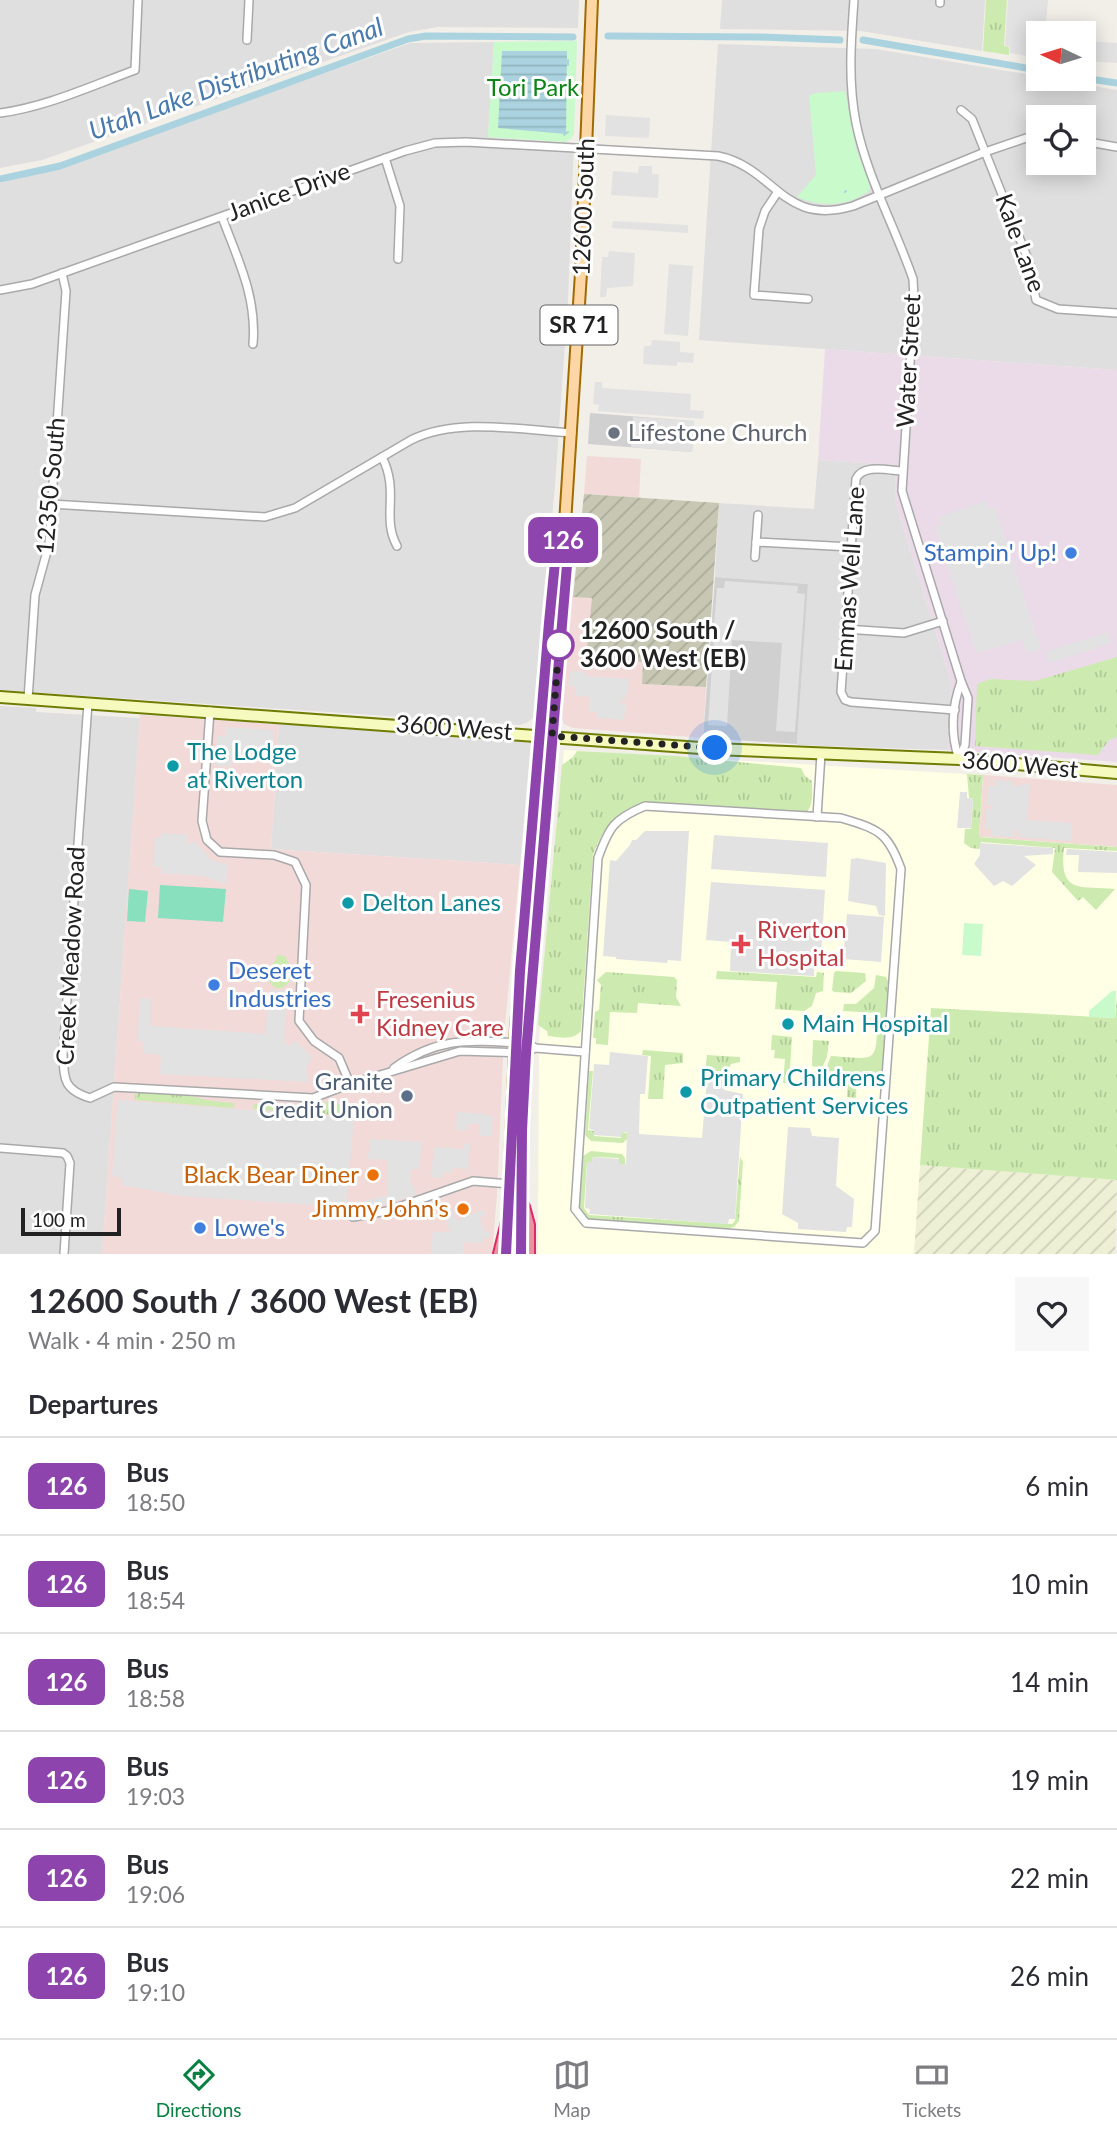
<!DOCTYPE html>
<meta charset="utf-8">
<style>
body{margin:0;font-family:Lato,sans-serif;background:#f7f7f7;color:#2b2b33;height:100vh;display:flex;flex-direction:column;font-size:26px;white-space:nowrap}
*{box-sizing:border-box;margin:0}
p{font-size:23px;color:#7c7c81}
.icon{flex:none;width:38px;height:38px;fill:none;stroke:currentColor;stroke-width:2;stroke-linecap:round;stroke-linejoin:round}
.map{position:relative;height:1254px;overflow:hidden}
.drawer{display:flex;flex-direction:column;background:#fff;flex:1}
.drawer>*{flex:none}
.badge{padding:0 14px;border-radius:10px;font-size:24px;line-height:46px}
.needle{width:46px;rotate:274deg}
.controls{position:absolute;left:1026px;top:21px;display:grid;gap:14px}
.controls a{display:grid;place-items:center;width:70px;height:70px;border-radius:0px;background:#fff;box-shadow:0 4px 18px #0003;font-size:35px}
.scale{position:absolute;left:21px;bottom:18px;width:100px;box-sizing:border-box;padding-left:7px;border:4px solid #222;border-top:0;font-size:19px;line-height:24px;white-space:nowrap;color:#222;-webkit-text-stroke:5px #fff;paint-order:stroke}
.you{position:absolute;width:35px;height:35px;margin:-18px;border:5px solid #fff;border-radius:50%;background:#1a73e8;box-shadow:0 0 0 10px #1a73e833}
.map>.badge{position:absolute;translate:-50% -50%;box-shadow:0 0 0 4px #fff}
h2{padding:0 28px;font-size:26px;line-height:63px}
.round{display:grid;place-items:center;flex:none;width:74px;height:74px;border-radius:0px;background:#f7f7f7}
.summary{display:flex;align-items:center;justify-content:space-between;height:119px;padding:0 28px}
h1{font-size:33px;font-weight:700;line-height:52px}
ul{padding:0;list-style:none}
li{display:flex;align-items:center;gap:21px;height:98px;padding:0 28px;border-top:2px solid #e1e1e2}
li div{flex:1}
li b{display:block;font-size:26px}
li em{font-style:normal}
li .badge{min-width:77px;font-weight:700;text-align:center}
.tabs{display:flex;justify-content:space-around;align-items:center;height:98px;border-top:2px solid #e1e1e2;background:#fff;font-size:19px;color:#7c7c81}
.tabs a{display:grid;justify-items:center;gap:4px}
.tabs .active{color:#0b8043}
.map>svg:first-child{display:block}
.residential{fill:#e0dfdf;fill-rule:evenodd}
.commercial{fill:#f2dad9}
.industrial{fill:#ebdbe8}
.education{fill:#ffffe5}
.religious{fill:#d0d0d0}
.construction{fill:url(#construction-furrows)}
.farmland{fill:url(#farmland-furrows)}
.grass{fill:url(#grass-tufts)}
.park{fill:#c8facc}
.pitch{fill:#88e0be}
.parking{fill:#e2e2e2}
.water{fill:url(#water-rules)}
.lines{fill:none;stroke-linecap:round;stroke-linejoin:round}
.stream{stroke:#aad3df;stroke-width:2}
.canal{stroke:#aad3df;stroke-width:7}
.street-casing{stroke:#a9a9a9;stroke-width:10}
.secondary-casing{stroke:#707d05;stroke-width:14}
.primary-casing{stroke:#a06b00;stroke-width:14}
.highway-casing{stroke:#dc2a67;stroke-width:16}
.street{stroke:#fff;stroke-width:7}
.secondary{stroke:#f7fabf;stroke-width:10}
.primary{stroke:#fcd6a4;stroke-width:10}
.highway{stroke:#e892a2;stroke-width:12}
.line-casing{stroke:#fff;stroke-width:16}
.line{stroke:#8e44ad;stroke-width:10}
.walk{stroke:#222;stroke-width:7;stroke-dasharray:0 12.6}
.worship-dot{fill:#6b7280;stroke:#fff;stroke-width:2.5}
.shop-dot{fill:#3f7fe0;stroke:#fff;stroke-width:2.5}
.stop-dot{fill:#fff;stroke:#8e44ad;stroke-width:3.5}
.culture-dot{fill:#0f9aa8;stroke:#fff;stroke-width:2.5}
.health-dot{fill:#e0444e;stroke:#fff;stroke-width:2.5}
.service-dot{fill:#5c6f8a;stroke:#fff;stroke-width:2.5}
.food-dot{fill:#e8710a;stroke:#fff;stroke-width:2.5}
.labels{text-anchor:middle;stroke-width:6;stroke-linejoin:round;paint-order:stroke}
.shield{fill:#fff;stroke:#646464;stroke-width:2}
.shield-label{font-size:23px;font-weight:bold;fill:#222}
.park-label{font-size:24px;fill:#0c8416;stroke:#fff}
.street-label{font-size:24px;fill:#222;stroke:#fff}
.worship-label{font-size:24px;fill:#5b616d;stroke:#fff;text-anchor:start}
.shop-label{font-size:24px;fill:#366cbe;stroke:#fff;text-anchor:start}
.stop-label{font-size:24px;font-weight:bold;fill:#222;stroke:#fff;text-anchor:start}
.culture-label{font-size:24px;fill:#0d838f;stroke:#fff;text-anchor:start}
.health-label{font-size:24px;fill:#be3a42;stroke:#fff;text-anchor:start}
.service-label{font-size:24px;fill:#4e5e75;stroke:#fff;text-anchor:end}
.food-label{font-size:24px;fill:#c56008;stroke:#fff;text-anchor:end}
.water-label{font-size:26px;font-style:italic;fill:#4a7aab;stroke:#fff}
</style>
<div class="map">
<svg width="1117" height="1254" viewBox="0 0 1117 1254">
<defs>
<pattern id="construction-furrows" width="10" height="10" patternUnits="userSpaceOnUse" patternTransform="scale(1.75)"><rect width="10" height="10" fill="#c7c7b4"/><path d="M-1 1l2-2M0 10L10 0M9 11l2-2" fill="none" stroke="#abab9a"/></pattern>
<pattern id="farmland-furrows" width="10" height="10" patternUnits="userSpaceOnUse" patternTransform="scale(1.75)"><rect width="10" height="10" fill="#eef0d5"/><path d="M-1 1l2-2M0 10L10 0M9 11l2-2" fill="none" stroke="#ccceb7"/></pattern>
<pattern id="grass-tufts" width="24" height="20" patternUnits="userSpaceOnUse" patternTransform="scale(1.75)"><rect width="24" height="20" fill="#cdebb0"/><path d="M3 7l-1-3M5 7V3M7 7l1-3M15 17l-1-3M17 17v-4M19 17l1-3" fill="none" stroke="#b0c997"/></pattern>
<pattern id="water-rules" width="6" height="5" patternUnits="userSpaceOnUse" patternTransform="scale(1.75)"><rect width="6" height="5" fill="#aad3df"/><path d="M0 2.5h6" fill="none" stroke="#92b5bf"/></pattern>
</defs>
<rect width="100%" height="100%" fill="#f2efe9"/>
<g class="residential">
<polygon points="0,0 579,0 578,28 438,27 409,32 42,160 0,168"/>
<polygon points="722,0 985,0 982,51 861,31 720,29"/>
<polygon points="494,42 488,137 574,143 568,300 555,486 533,718 528,722 520,725 0,690 0,183 53,170 410,43"/>
<path d="M718 44 876 49 1038 76V79H1053L1117 90V370L699 340ZM1038 117H1083V163H1038Z"/>
<polygon points="818,460 895,465 896,504 951,681 948,750 797,745 808,584 715,577 719,503 814,509"/>
<polygon points="0,706 36,708 36,712 140,718 102,1254 0,1254"/>
<polygon points="279,724 489,736 531,741 520,865 271,849"/>
</g>
<g class="commercial">
<polygon points="587,456 641,459 639,498 584,494"/>
<polygon points="570,596 592,598 587,658 643,662 642,684 706,687 703,738 573,728 564,724 561,716"/>
<polygon points="140,715 279,724 271,849 520,865 504,1035 497,1195 492,1254 102,1254"/>
<polygon points="983,775 1117,785 1117,847 979,837"/>
</g>
<polygon class="industrial" points="825,349 1117,370 1117,762 948,750 951,681 896,504 895,465 818,460"/>
<polygon class="education" points="564,750 983,775 979,837 1117,847 1117,1180 921,1165 914,1254 538,1254 539,1041"/>
<g class="religious">
<polygon points="590,413 694,421 692,452 588,444"/>
<polygon points="715,577 808,584 797,744 703,738"/>
</g>
<polygon class="construction" points="584,494 719,503 706,687 642,684 643,662 586,658 592,598 573,597"/>
<polygon class="farmland" points="920,1165 1117,1180 1115,1254 914,1254"/>
<g class="grass">
<polygon points="986,0 1007,0 1004,46 1009,47 1009,55 983,51"/>
<polygon points="1117,657 1117,737 1109,740 1098,755 975,746 977,684 991,679 1035,681"/>
<path d="M577 751 676 756 801 768 805 776 812 781C812 792 814 807 805 813L660 803C623 806 606 820 593 855L581 1031C572 1041 560 1037 548 1036L547 1031 538 1025 562 765 573 757Z"/>
<path d="M967 774 983 775 979 837 1117 847V851L1064 848C1059 894 1078 886 1115 889L1096 910 1083 897 1078 901 1052 872 1055 848 981 842 979 849 971 848 964 843 965 829H971L973 799 969 798Z"/>
<polygon points="277,955 285,956 289,964 289,982 283,988 275,988 268,980 270,966 276,960"/>
<polygon points="717,971 816,977 817,972 824,973 823,991 816,993 812,1006 804,1011 775,1009 777,982 716,979"/>
<polygon points="836,971 865,973 866,981 851,993 834,992 832,990 834,973"/>
<polygon points="606,972 674,977 677,980 676,997 681,1006 638,1003 637,1013 610,1012 608,1045 596,1044 596,1038 593,1038 595,1012 599,1010 601,985 597,980"/>
<path d="M876 975 886 977 888 981 882 1072 880 1075 857 1074 856 1098 847 1097 848 1073 825 1071 831 1056C880 1059 875 1065 878 1013L843 1011 844 1004H856L874 988Z"/>
<polygon points="1117,996 1117,1180 920,1165 931,1008 1115,1018"/>
<polygon points="772,1035 792,1037 789,1083 783,1083 785,1059 774,1058 775,1050 771,1050"/>
<polygon points="813,1040 829,1041 827,1057 822,1068 812,1066"/>
<polygon points="643,1050 683,1053 683,1063 665,1065 663,1099 648,1099 651,1056 642,1055"/>
<polygon points="707,1055 740,1057 740,1062 731,1064 727,1072 705,1071"/>
<polygon points="589,1071 593,1071 588,1130 594,1131 594,1136 621,1138 621,1132 627,1133 627,1139 623,1143 591,1141 585,1135"/>
<polygon points="143,1091 178,1093 211,1101 234,1103 234,1108 134,1100 136,1094"/>
<polygon points="330,1101 340,1105 347,1116 253,1109 254,1104 311,1107"/>
<polygon points="591,1151 622,1154 625,1158 625,1164 619,1164 619,1158 593,1157 592,1162 587,1162 584,1208 589,1215 732,1224 735,1221 740,1157 743,1162 739,1221 734,1227 727,1229 589,1220 581,1213 579,1207 583,1156"/>
</g>
<g class="park">
<polygon points="577,41 574,134 571,139 565,142 488,137 494,42"/>
<path d="M845 91 856 149 870 185 869 191C847 207 821 207 797 197L816 175 809 96 816 93Z"/>
<polygon points="964,923 983,924 981,956 962,955"/>
<polygon points="1112,991 1116,991 1115,1018 1089,1017 1089,1011"/>
</g>
<g class="pitch">
<polygon points="160,885 226,889 223,922 158,918"/>
<polygon points="129,889 148,891 145,922 127,921"/>
</g>
<g class="parking">
<polygon points="1008,0 1048,0 1045,33 1038,33 1038,58 1010,53 1010,46 1005,46"/>
<polygon points="1083,41 1117,43 1117,63 1083,61"/>
<polygon points="606,115 650,118 649,138 605,136"/>
<polygon points="639,166 652,166 652,174 659,174 658,198 611,195 613,171 638,173"/>
<polygon points="613,221 688,225 688,233 612,228"/>
<polygon points="609,251 635,253 633,286 607,288 606,297 600,297 602,257 608,257"/>
<polygon points="669,264 693,266 688,336 664,334"/>
<polygon points="652,340 680,342 680,352 694,353 693,363 677,362 677,366 643,364 644,346 651,346"/>
<polygon points="595,382 602,382 602,388 691,394 690,410 704,411 703,419 598,411 599,405 593,404"/>
<polygon points="633,417 694,421 692,452 631,447"/>
<polygon points="986,501 989,509 995,507 1041,649 1027,653 1022,640 976,653 935,527 942,524 939,517"/>
<polygon points="725,581 798,586 797,593 805,594 795,732 776,731 782,643 732,640 727,726 708,725 714,637 720,637 720,627 714,626 717,588 724,588"/>
<polygon points="1108,632 1111,643 1050,663 1047,651"/>
<polygon points="570,671 585,672 585,676 629,679 628,694 625,694 625,699 621,700 621,705 626,705 624,720 597,718 597,712 589,712 590,697 575,696 576,687 569,686"/>
<polygon points="225,727 274,730 273,761 232,758 231,767 216,766 217,736 225,736"/>
<polygon points="995,780 1012,781 1012,786 1030,784 1027,820 1071,823 1072,841 1018,837 1018,830 1014,830 1014,837 991,836 992,829 985,829 986,809 992,809 993,806 987,805 988,786 995,786"/>
<polygon points="960,792 967,792 967,798 973,799 971,828 957,828"/>
<polygon points="645,831 689,831 681,961 668,960 667,963 616,959 616,957 603,956 610,860 616,861 630,845 632,840 636,840"/>
<polygon points="161,833 187,835 188,844 195,841 210,859 228,865 226,884 203,876 161,873 161,867 153,867 155,838 161,838"/>
<polygon points="714,835 828,843 826,877 711,869"/>
<polygon points="980,843 1053,848 1053,854 1024,856 1036,865 1012,886 1003,881 994,886 974,864 980,855"/>
<polygon points="1067,849 1117,852 1117,873 1078,872 1079,855 1066,855"/>
<polygon points="857,858 886,863 885,916 879,915 876,906 848,901 851,859"/>
<polygon points="711,882 825,890 821,955 815,956 814,976 730,971 731,942 706,940"/>
<polygon points="847,914 884,917 881,962 843,959"/>
<polygon points="270,990 287,991 284,1041 289,1046 295,1041 312,1057 306,1069 308,1082 160,1074 161,1055 143,1053 143,1042 137,1041 140,998 151,999 150,1026 265,1034"/>
<polygon points="610,1052 648,1056 645,1094 640,1094 639,1134 702,1138 707,1078 712,1078 712,1073 725,1074 724,1090 743,1094 735,1219 729,1219 728,1224 589,1214 590,1209 585,1208 587,1162 592,1162 593,1157 619,1159 619,1164 626,1164 627,1132 622,1132 621,1137 594,1135 594,1130 589,1129 594,1064 609,1065"/>
<polygon points="118,1100 354,1118 346,1207 180,1196 122,1185 122,1178 112,1176"/>
<polygon points="457,1112 487,1114 487,1116 493,1116 492,1136 480,1136 480,1124 468,1124 467,1130 456,1130"/>
<polygon points="788,1127 810,1128 812,1136 839,1138 836,1186 854,1199 852,1227 847,1227 846,1232 798,1229 798,1223 782,1214"/>
<polygon points="370,1139 422,1142 419,1169 411,1169 410,1180 417,1194 388,1204 366,1207 366,1200 387,1196 388,1160 368,1159"/>
<polygon points="465,1143 470,1144 468,1169 452,1168 452,1173 444,1172 443,1178 431,1177 434,1147 464,1149"/>
<polygon points="451,1208 457,1220 483,1210 486,1215 480,1217 484,1231 489,1232 489,1238 484,1238 482,1243 464,1242 463,1254 431,1254 433,1232 450,1232 443,1211"/>
</g>
<polygon class="water" points="502,51 567,51 566,134 498,128"/>
<g class="lines">
<g class="stream">
<polyline points="568,60 568,65"/>
<polyline points="564,135 568,132"/>
<polyline points="845,192 846,191"/>
</g>
<g class="canal">
<polyline points="608,36 760,37 840,40"/>
<polyline points="863,40 1038,70"/>
<polyline points="1083,78 1117,83"/>
<polyline points="0,179 60,166 408,39 426,36 573,37"/>
</g>
<g class="street-casing">
<g id="street">
<path d="M854 0C851 41 848 82 856 123 867 177 895 227 913 279L914 299 902 491 961 681 968 698 965 745 959 759"/>
<polyline points="940,3 940,0"/>
<polyline points="247,40 249,0"/>
<polyline points="961,110 972,119 1029,262 1036,300 1058,309 1117,313"/>
<path d="M0 113C46 107 91 86 135 70L138 0"/>
<polyline points="1083,141 1117,147"/>
<polyline points="385,158 400,206 398,259"/>
<polyline points="777,193 765,211 759,229 754,295 808,299"/>
<path d="M222 217C238 260 257 297 253 344"/>
<path d="M0 290 32 284 405 151 435 143 466 142 718 156C776 168 782 227 853 206L985 152 1029 137 1038 136"/>
<path d="M382 457C400 492 381 517 397 546"/>
<path d="M902 471C887 470 863 464 856 479L841 692 845 700 851 702 955 710"/>
<path d="M51 504 265 517 295 508 411 440C457 417 521 430 572 433"/>
<polyline points="756,542 851,547"/>
<polyline points="755,557 758,515"/>
<polyline points="845,629 904,633 943,621"/>
<polyline points="28,699 35,595 49,544 66,291 62,273"/>
<path d="M88 703 63 1055C64 1080 64 1090 90 1098L114 1087 313 1098 350 1084 460 1051 526 1053 535 1048"/>
<polyline points="210,711 202,821 207,840 220,852 274,855 295,862 306,885 299,1021 314,1041 339,1058 350,1084"/>
<path d="M959 759C950 734 952 706 961 682"/>
<path d="M645 806 841 818C878 829 888 832 901 869L875 1231 863 1243 586 1223 575 1209 598 858C609 827 614 819 645 806Z"/>
<polyline points="817,817 821,754"/>
<polyline points="531,1045 535,1048 585,1052"/>
<path d="M394 1068C438 1037 468 1040 519 1043"/>
<polyline points="0,1148 63,1153 67,1156 70,1163 64,1254"/>
<polyline points="353,1217 387,1211 473,1181 510,1184"/>
</g>
</g>
<g class="secondary-casing">
<polyline id="secondary" points="0,697 714,749 959,759 1117,773"/>
</g>
<g class="primary-casing">
<g id="primary">
<polyline points="507,1229 516,1027 556,552 564,539"/>
<polyline points="521,1254 522,1130 526,1053 568,553 564,539 581,273 592,0"/>
</g>
</g>
<g class="highway-casing">
<g id="highway">
<polyline points="523,1207 528,1225 528,1254"/>
<polyline points="500,1254 508,1222"/>
</g>
</g>
<use href="#street" class="street"/>
<use href="#secondary" class="secondary"/>
<use href="#primary" class="primary"/>
<use href="#highway" class="highway"/>
</g>
<g class="lines">
<g class="line-casing">
<polyline id="line" points="506,1254 520,971 549,623 556,552 564,539 568,553 526,1053 522,1130 521,1254"/>
</g>
<use href="#line" class="line"/>
<polyline class="walk" points="559,645 552,736 715,748"/>
</g>
<circle class="worship-dot" cx="614" cy="433" r="7"/>
<g class="shop-dot">
<circle cx="1071" cy="553" r="7"/>
<circle cx="214" cy="985" r="7"/>
<circle cx="200" cy="1228" r="7"/>
</g>
<circle class="stop-dot" cx="559" cy="645" r="14"/>
<g class="culture-dot">
<circle cx="173" cy="766" r="7"/>
<circle cx="348" cy="903" r="7"/>
<circle cx="788" cy="1024" r="7"/>
<circle cx="686" cy="1092" r="7"/>
</g>
<g class="health-dot">
<path d="M737.5 933.5h7v7h7v7h-7v7h-7v-7h-7v-7h7z"/>
<path d="M356.5 1003.5h7v7h7v7h-7v7h-7v-7h-7v-7h7z"/>
</g>
<circle class="service-dot" cx="407" cy="1096" r="7"/>
<g class="food-dot">
<circle cx="373" cy="1175" r="7"/>
<circle cx="463" cy="1209" r="7"/>
</g>
<g class="labels">
<rect class="shield" x="540.5" y="305.5" width="77" height="39" rx="5"/>
<g class="shield-label">
<text x="579" y="333">SR 71</text>
</g>
<g class="park-label">
<text x="533" y="96">Tori Park</text>
</g>
<g class="street-label">
<text transform="translate(289 192) rotate(-20)" y="8">Janice Drive</text>
<text transform="translate(584 207) rotate(-88)" y="8">12600 South</text>
<text transform="translate(1020 243) rotate(70)" y="8">Kale Lane</text>
<text transform="translate(909 361) rotate(-87)" y="8">Water Street</text>
<text transform="translate(51 486) rotate(-85)" y="8">12350 South</text>
<text transform="translate(850 579) rotate(-86)" y="8">Emmas Well Lane</text>
<text transform="translate(454 728) rotate(4)" y="8">3600 West</text>
<text transform="translate(1020 765) rotate(5)" y="8">3600 West</text>
<text transform="translate(71 956) rotate(-87)" y="8">Creek Meadow Road</text>
</g>
<g class="worship-label">
<text x="628" y="441">Lifestone Church</text>
</g>
<g class="shop-label">
<text x="1057" y="561" text-anchor="end">Stampin' Up!</text>
<text x="228" y="979">Deseret<tspan x="228" dy="28">Industries</tspan></text>
<text x="214" y="1236">Lowe's</text>
</g>
<g class="stop-label">
<text x="580" y="639">12600 South /<tspan x="580" dy="28">3600 West (EB)</tspan></text>
</g>
<g class="culture-label">
<text x="187" y="760">The Lodge<tspan x="187" dy="28">at Riverton</tspan></text>
<text x="362" y="911">Delton Lanes</text>
<text x="802" y="1032">Main Hospital</text>
<text x="700" y="1086">Primary Childrens<tspan x="700" dy="28">Outpatient Services</tspan></text>
</g>
<g class="health-label">
<text x="757" y="938">Riverton<tspan x="757" dy="28">Hospital</tspan></text>
<text x="376" y="1008">Fresenius<tspan x="376" dy="28">Kidney Care</tspan></text>
</g>
<g class="service-label">
<text x="393" y="1090">Granite<tspan x="393" dy="28">Credit Union</tspan></text>
</g>
<g class="food-label">
<text x="359" y="1183">Black Bear Diner</text>
<text x="449" y="1217">Jimmy John's</text>
</g>
<g class="water-label">
<text transform="translate(236 79) rotate(-20)" y="9">Utah Lake Distributing Canal</text>
</g>
</g>
</svg>
<div class="controls">
<a><svg class="needle" viewBox="-14 -14 28 28"><path d="M0-13l5 13h-10z" fill="#e53935"/><path d="M0 13l5-13h-10z" fill="#7c7c81"/></svg></a>
<a><svg class="icon" aria-label="locate" viewBox="0 0 24 24"><circle cx="12" cy="12" r="6"/><path d="M12 2v4M12 18v4M2 12h4M18 12h4"/></svg></a>
</div>
<div class="scale">100 m</div>
<div class="you" style="left:715px;top:748px"></div>
<b class="badge" style="left:563px;top:540px;background:#8e44ad;color:#fff">126</b>
</div>
<section class="drawer">
<div class="summary"><div><h1>12600 South / 3600 West (EB)</h1><p>Walk · 4 min · 250 m</p></div><a class="round"><svg class="icon" aria-label="heart" viewBox="0 0 24 24"><path d="M12 20l-8-8c-3-5 5-10 8-4 3-6 11-1 8 4z"/></svg></a></div>
<h2>Departures</h2>
<ul>
<li><span class="badge" style="background:#8e44ad;color:#fff">126</span><div><b>Bus</b><p>18:50</p></div><em>6 min</em></li>
<li><span class="badge" style="background:#8e44ad;color:#fff">126</span><div><b>Bus</b><p>18:54</p></div><em>10 min</em></li>
<li><span class="badge" style="background:#8e44ad;color:#fff">126</span><div><b>Bus</b><p>18:58</p></div><em>14 min</em></li>
<li><span class="badge" style="background:#8e44ad;color:#fff">126</span><div><b>Bus</b><p>19:03</p></div><em>19 min</em></li>
<li><span class="badge" style="background:#8e44ad;color:#fff">126</span><div><b>Bus</b><p>19:06</p></div><em>22 min</em></li>
<li><span class="badge" style="background:#8e44ad;color:#fff">126</span><div><b>Bus</b><p>19:10</p></div><em>26 min</em></li>
</ul>
</section>
<nav class="tabs">
<a class="active"><svg class="icon" aria-label="directions" viewBox="0 0 24 24"><path d="M12 3l9 9-9 9-9-9zM9 14v-3h6M13 9l2 2-2 2"/></svg>Directions</a>
<a><svg class="icon" aria-label="map" viewBox="0 0 24 24"><path d="M3 6l6-2 6 2 6-2v14l-6 2-6-2-6 2zM9 4v14M15 6v14"/></svg>Map</a>
<a><svg class="icon" aria-label="tickets" viewBox="0 0 24 24"><path d="M3 7h18v10H3zM15 7v10"/></svg>Tickets</a>
</nav>
